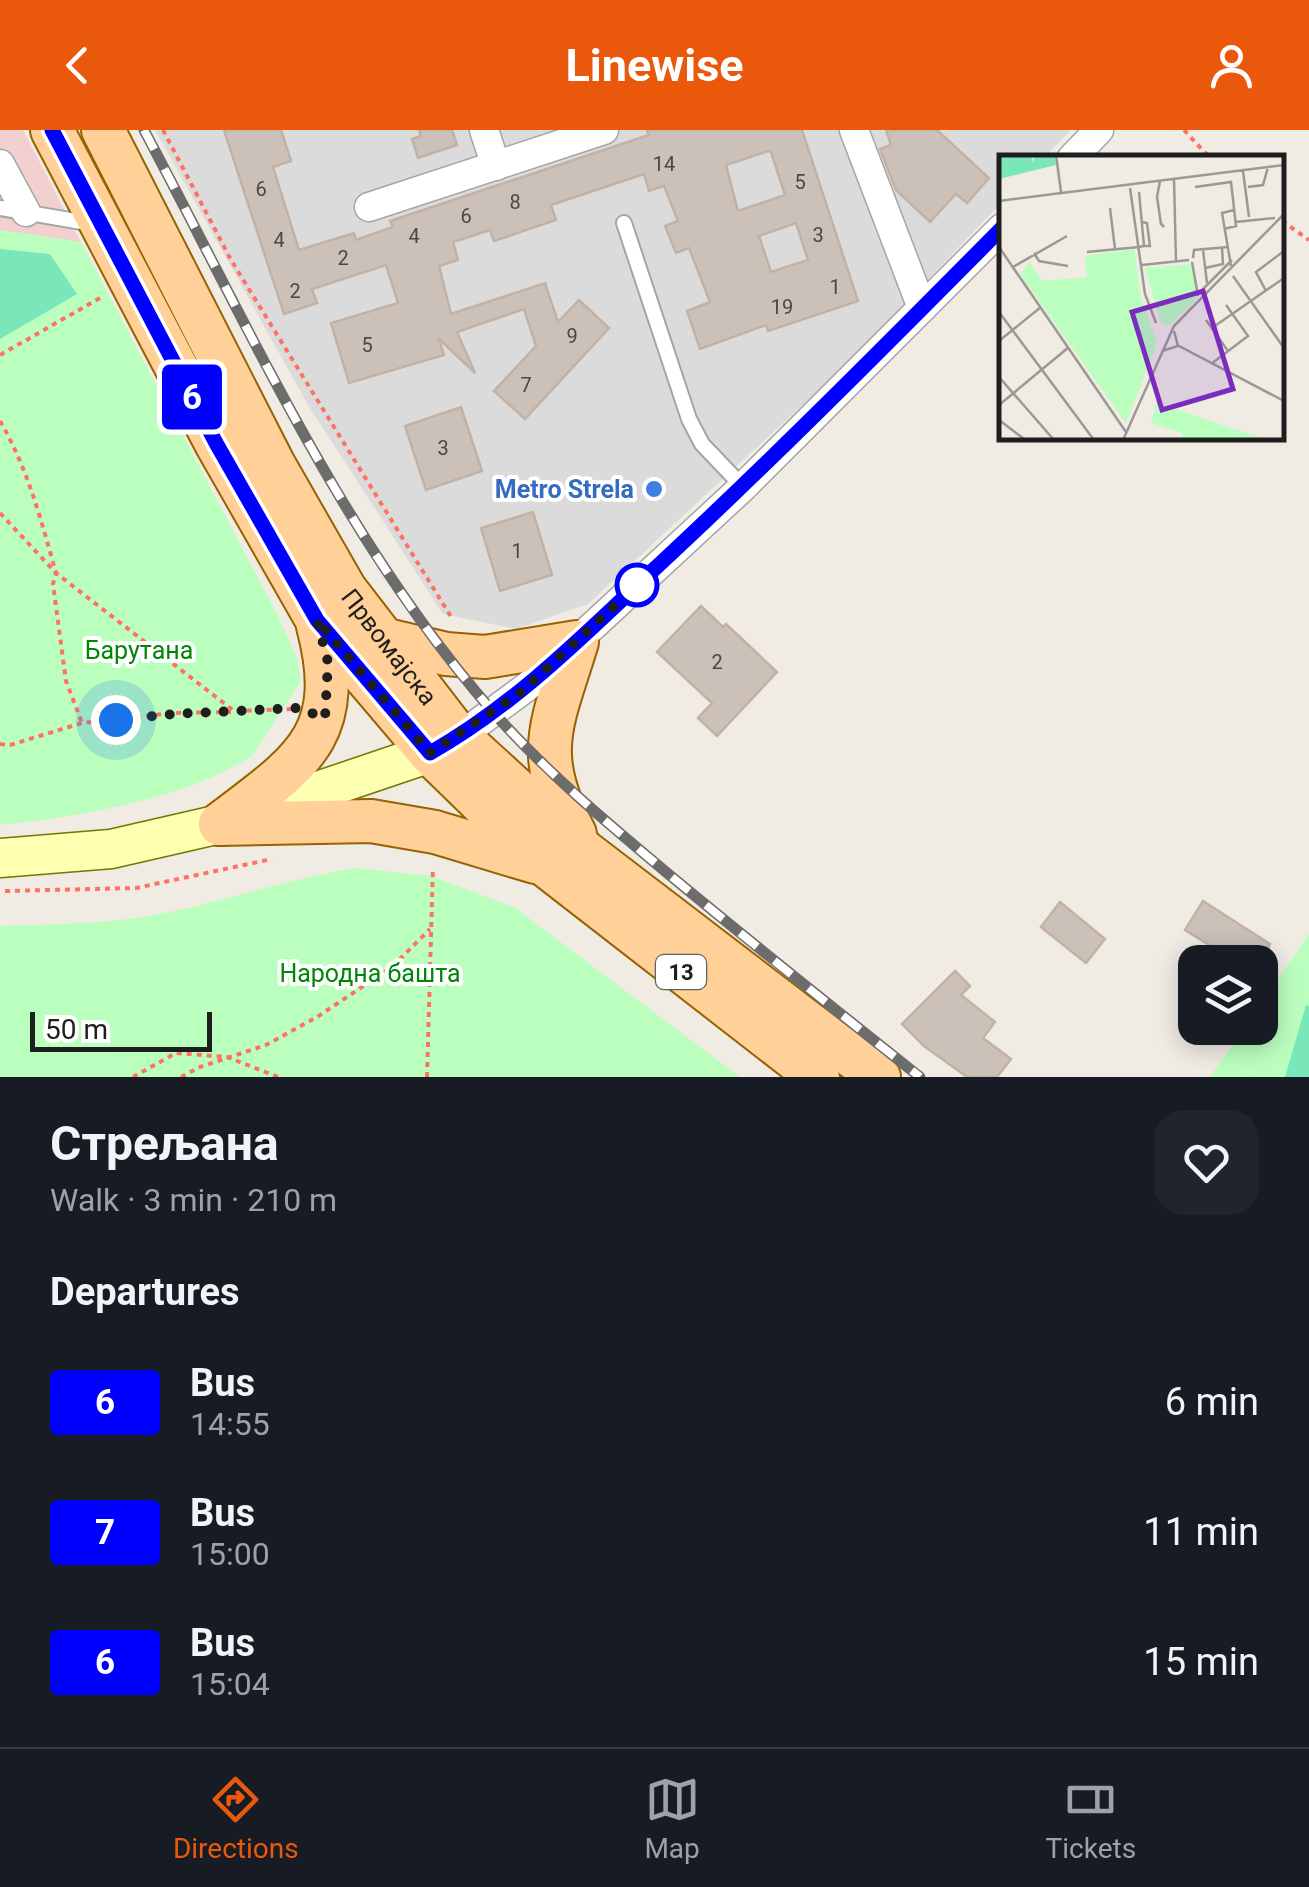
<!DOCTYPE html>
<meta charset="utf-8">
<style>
body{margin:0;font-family:Roboto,sans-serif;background:#20242c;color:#f1f3f6;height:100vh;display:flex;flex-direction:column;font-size:38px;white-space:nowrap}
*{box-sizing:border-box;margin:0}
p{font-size:32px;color:#9ea1a6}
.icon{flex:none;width:55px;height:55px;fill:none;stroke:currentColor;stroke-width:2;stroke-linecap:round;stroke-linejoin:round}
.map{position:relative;height:947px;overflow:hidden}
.panel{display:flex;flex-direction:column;background:#171b24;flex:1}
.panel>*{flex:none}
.badge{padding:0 20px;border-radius:8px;font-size:35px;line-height:65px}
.controls{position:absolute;left:1178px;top:815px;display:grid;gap:20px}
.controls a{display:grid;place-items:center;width:100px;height:100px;border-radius:20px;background:#171b24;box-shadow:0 5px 25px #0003;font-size:50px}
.scale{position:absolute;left:30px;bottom:25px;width:182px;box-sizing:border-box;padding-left:10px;border:5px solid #1e1e1e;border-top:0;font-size:28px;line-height:35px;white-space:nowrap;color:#1e1e1e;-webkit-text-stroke:8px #fff;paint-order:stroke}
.you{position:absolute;width:50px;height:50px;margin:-25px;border:8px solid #fff;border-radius:50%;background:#1a73e8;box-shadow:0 0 0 15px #1a73e833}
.map>.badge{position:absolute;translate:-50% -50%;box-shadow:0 0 0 5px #fff}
h2{padding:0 50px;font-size:38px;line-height:90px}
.round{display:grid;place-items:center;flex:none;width:105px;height:105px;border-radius:30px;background:#20242c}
.headline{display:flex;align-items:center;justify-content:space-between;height:170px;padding:0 50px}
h1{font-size:48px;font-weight:700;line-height:75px}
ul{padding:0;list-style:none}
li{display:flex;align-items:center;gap:30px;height:130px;padding:0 50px}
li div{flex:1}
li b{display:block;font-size:38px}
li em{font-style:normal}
li .badge{min-width:110px;font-weight:700;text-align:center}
header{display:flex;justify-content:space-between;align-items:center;height:130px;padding:0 50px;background:#ea580c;color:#fff;font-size:45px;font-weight:700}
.tabs{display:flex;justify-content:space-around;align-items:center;height:140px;border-top:2px solid #363941;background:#171b24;font-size:28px;color:#9ea1a6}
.tabs a{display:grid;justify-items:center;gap:5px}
.tabs .on{color:#ea580c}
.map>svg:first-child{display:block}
.residential{fill:#dcdbdb}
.commercial{fill:#f2d0d0}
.park{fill:#bbffbf}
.pitch{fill:#79e7ba}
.building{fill:#ccc1b8;stroke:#c3b1a4;stroke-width:2.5;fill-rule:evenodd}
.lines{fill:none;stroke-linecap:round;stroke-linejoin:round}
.lane-casing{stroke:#a5a5a5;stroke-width:18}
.street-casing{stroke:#a5a5a5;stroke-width:31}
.secondary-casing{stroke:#6f7900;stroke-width:41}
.primary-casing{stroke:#976200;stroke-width:46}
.path{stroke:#ff7164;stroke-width:4;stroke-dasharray:5 5;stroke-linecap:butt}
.lane{stroke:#fff;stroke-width:14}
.street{stroke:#fff;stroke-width:28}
.secondary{stroke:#fdffb1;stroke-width:38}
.primary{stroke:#ffd098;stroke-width:42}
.rail-casing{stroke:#6c6c6c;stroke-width:11}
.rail{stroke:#fff;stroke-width:8;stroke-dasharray:22;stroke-linecap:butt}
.line-casing{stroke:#fff;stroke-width:22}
.line{stroke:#00f;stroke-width:15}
.walk{stroke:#1e1e1e;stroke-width:10;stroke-dasharray:0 18}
.shop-dot{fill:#3f7fe0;stroke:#fff;stroke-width:4}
.stop-dot{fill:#fff;stroke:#00f;stroke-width:5}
.labels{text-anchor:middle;stroke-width:8;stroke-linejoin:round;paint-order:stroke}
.number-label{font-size:20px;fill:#4a4744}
.shield{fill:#fff;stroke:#626262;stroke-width:2.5}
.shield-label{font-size:22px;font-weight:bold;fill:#1e1e1e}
.shop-label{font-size:25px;font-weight:bold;fill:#366cbe;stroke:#fff;text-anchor:end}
.street-label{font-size:25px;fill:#1e1e1e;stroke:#fff}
.park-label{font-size:25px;fill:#018609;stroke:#fff}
.inset-road{fill:none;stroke:#9c9994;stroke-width:2.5}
.view{fill:#7b2cbf;fill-opacity:0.15;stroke:#7b2cbf;stroke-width:5}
.inset-edge{fill:none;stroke:#1e1e1e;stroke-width:5}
</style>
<header><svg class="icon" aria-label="back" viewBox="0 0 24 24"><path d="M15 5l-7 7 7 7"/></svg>Linewise<svg class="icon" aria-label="person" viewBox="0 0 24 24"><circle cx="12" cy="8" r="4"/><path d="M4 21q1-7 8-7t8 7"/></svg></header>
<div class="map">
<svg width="1309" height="947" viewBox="0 0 1309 947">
<rect width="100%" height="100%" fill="#f0ebe3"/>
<polygon class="residential" points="155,0 1071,0 1045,27 1002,28 1001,73 854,227 588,474 516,499 443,484 308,275"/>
<polygon class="commercial" points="0,0 23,0 81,112 0,100"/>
<g class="park">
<path d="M0 100 81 112 277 484 297 528 301 551 252 626C182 670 81 686 0 695Z"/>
<path d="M356 738 431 746 514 777 740 947H0V796C56 794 114 794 169 782 232 769 292 748 356 738Z"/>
<polygon points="1309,804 1309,947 1210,947 1244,898 1260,898 1260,875"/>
</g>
<g class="pitch">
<polygon points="0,119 50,124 77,164 0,209"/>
<polygon points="1306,875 1309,876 1309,947 1285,947"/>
</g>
<g class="building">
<path d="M224 0H281L291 31 273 37 299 120 354 103 356 110 393 97 390 91 649 5 647 0H802L858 171 768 201 766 195 700 219 687 181 710 172 689 118 676 123 665 96 678 91 664 56 649 61 644 44 551 75 556 90 494 111 490 100 453 112 458 130 439 136 451 184 545 153 558 192 579 170 609 198 525 289 494 261 536 216 524 179 457 202 475 243 438 208 444 225 349 253 331 193 398 173 386 135 312 159 317 173 284 184ZM768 21 771 22 785 65 738 81 726 35ZM796 93 808 130 771 142 759 106Z"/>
<polygon points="419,0 452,0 457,15 418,28 412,9 421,6"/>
<polygon points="886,0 937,0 989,48 967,73 956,64 930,92 896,60 880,19 891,15"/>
<polygon points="461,277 482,341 426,360 405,296"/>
<polygon points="533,382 552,445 500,461 481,398"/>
<polygon points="701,476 723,497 726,494 777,542 717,606 698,588 712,573 657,522"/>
<polygon points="1203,771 1270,814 1258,832 1237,832 1185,800"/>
<polygon points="1060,772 1105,809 1086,833 1041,797"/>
<polygon points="955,841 970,856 961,865 995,892 983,908 1011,929 997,947 967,947 924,916 902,894"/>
</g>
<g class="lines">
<g class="lane-casing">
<g id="lane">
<polyline points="0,78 93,94"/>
<polyline points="624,93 689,289 702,314 743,357"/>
</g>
</g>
<g class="street-casing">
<g id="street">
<polyline points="484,0 496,36"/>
<polyline points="854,0 922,178"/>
<polyline points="1072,28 1099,0"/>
<polyline points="0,34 26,82"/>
<polyline points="369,77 604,0"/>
<polyline points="459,607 528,556 743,357 1002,98"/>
</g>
</g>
<g class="secondary-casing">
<polyline id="secondary" points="0,728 111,719 220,694 430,623 454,610"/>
</g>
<g class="primary-casing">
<g id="primary">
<polyline points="52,0 216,313 317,490 430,623 545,735 818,947"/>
<path id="s1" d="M103 0 274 335 345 459 459 607 585 722 879 947"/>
<path d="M382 509 446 524 485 527 577 512C552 594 532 623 575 704"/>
<polyline points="220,694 371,691 435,702 535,732"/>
<path d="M220 694C301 632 347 607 318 496"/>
</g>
</g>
<g class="path">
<polyline points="163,0 231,130 453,490"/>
<polyline points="1184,0 1210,28"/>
<polyline points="1282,91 1309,110"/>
<polyline points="0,225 100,168"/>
<path d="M0 291C28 339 41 390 56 443L53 454 66 551 82 593"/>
<polyline points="0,383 56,443 234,581 292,579"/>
<polyline points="0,614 10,615 82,593 173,583 231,582"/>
<polyline points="5,761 136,758 272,729"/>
<polyline points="133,947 176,923 227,927 278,947"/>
<polyline points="181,947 200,937 266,915 317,887 392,837 430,799"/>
<polyline points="427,947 433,737"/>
</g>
<use href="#lane" class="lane"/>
<use href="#street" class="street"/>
<use href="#secondary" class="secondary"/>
<use href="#primary" class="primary"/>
<g class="rail-casing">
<path id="rail" d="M144 0C250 199 344 412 494 583 548 644 610 695 672 747 754 815 837 881 920 947"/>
</g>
<use href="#rail" class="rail"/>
</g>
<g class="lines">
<g class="line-casing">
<path id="line" d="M52 0 216 313 317 490 430 623C513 576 579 510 648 445 769 333 885 216 1002 98"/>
</g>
<use href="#line" class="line"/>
<polyline class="walk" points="116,590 174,584 298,578 325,588 328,532 317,490 430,623 521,562 637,455"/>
</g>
<circle class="shop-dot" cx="654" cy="359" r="10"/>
<circle class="stop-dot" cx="637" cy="455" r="20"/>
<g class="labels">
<g class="number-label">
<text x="664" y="41">14</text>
<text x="800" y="59">5</text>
<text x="261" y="66">6</text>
<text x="515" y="79">8</text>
<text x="466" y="93">6</text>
<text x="818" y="112">3</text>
<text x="414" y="113">4</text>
<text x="279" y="117">4</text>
<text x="343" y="135">2</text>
<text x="835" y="164">1</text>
<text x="295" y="168">2</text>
<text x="782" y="184">19</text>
<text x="572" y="213">9</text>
<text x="367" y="222">5</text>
<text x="526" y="262">7</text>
<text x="443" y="325">3</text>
<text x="517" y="428">1</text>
<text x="717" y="539">2</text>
</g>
<rect class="shield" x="656" y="825" width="50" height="34" rx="8"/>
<g class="shield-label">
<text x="681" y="850">13</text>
</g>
<g class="shop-label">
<text x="634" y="368">Metro Strela</text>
</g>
<g class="street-label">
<text dy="9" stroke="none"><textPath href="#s1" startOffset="592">Првомајска</textPath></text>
</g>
<g class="park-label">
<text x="139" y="529">Барутана</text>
<text x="370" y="852">Народна башта</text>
</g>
</g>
<g transform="translate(999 25)">
<rect width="285" height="285" fill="#f0ebe3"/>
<path d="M135 94 142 143 158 188 127 268 21 119 31 107 43 126 88 122 86 101ZM193 109 198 144 170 171 162 168 146 113ZM158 247 228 272 270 285H182L183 278 152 268Z" fill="#bbffbf"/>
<path d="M0 0H32L35 9V0H55L57 10 0 24Z" fill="#79e7ba"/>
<path class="inset-road" d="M57 0 62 37M244 16 250 62M175 24 177 106M161 26 158 42 162 69 165 72 161 67M196 32 232 27 237 71 225 74M249 32 264 30 269 12M131 33 146 139 157 168M140 37 145 91 140 92M0 46 285 10M111 53 116 94M143 67 148 68 151 91H145M236 67 276 63M0 92 127 277M204 95 208 128M88 97 140 92M35 98 40 106 69 111M194 103 195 95 229 92M193 107 199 141M143 110 190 105M232 111 223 58 235 55M14 112 68 81M206 113 224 109 223 92M234 121 285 193M267 136 257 117 285 96M199 139 233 105M0 157 95 285M207 165 229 196M213 173 285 123M0 186 42 152M180 191 285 246M163 196 179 191 175 176M212 209 249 181 227 150M0 222 55 285M0 250 70 192M0 265 25 284M124 285 175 171 285 59"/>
<path class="view" d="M204 136 234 234 163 255 133 157Z"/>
<rect width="285" height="285" class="inset-edge"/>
</g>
</svg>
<div class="controls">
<a><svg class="icon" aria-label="layers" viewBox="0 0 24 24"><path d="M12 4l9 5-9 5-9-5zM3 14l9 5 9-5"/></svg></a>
</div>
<div class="scale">50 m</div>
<div class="you" style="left:116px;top:590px"></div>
<b class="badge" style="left:192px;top:267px;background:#00f;color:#fff">6</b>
</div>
<section class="panel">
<div class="headline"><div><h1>Стрељана</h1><p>Walk · 3 min · 210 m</p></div><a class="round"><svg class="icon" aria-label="heart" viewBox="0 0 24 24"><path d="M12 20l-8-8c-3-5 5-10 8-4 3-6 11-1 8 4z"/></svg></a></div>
<h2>Departures</h2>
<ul>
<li><span class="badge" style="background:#00f;color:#fff">6</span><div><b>Bus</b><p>14:55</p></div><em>6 min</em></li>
<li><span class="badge" style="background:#00f;color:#fff">7</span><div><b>Bus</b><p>15:00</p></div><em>11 min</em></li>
<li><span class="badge" style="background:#00f;color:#fff">6</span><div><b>Bus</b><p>15:04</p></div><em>15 min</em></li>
</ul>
</section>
<nav class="tabs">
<a class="on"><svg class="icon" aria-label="directions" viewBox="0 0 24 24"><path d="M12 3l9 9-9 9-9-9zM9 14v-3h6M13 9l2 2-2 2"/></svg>Directions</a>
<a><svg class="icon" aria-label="map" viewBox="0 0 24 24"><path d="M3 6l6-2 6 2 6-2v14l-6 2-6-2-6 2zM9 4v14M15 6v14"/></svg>Map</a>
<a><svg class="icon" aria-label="tickets" viewBox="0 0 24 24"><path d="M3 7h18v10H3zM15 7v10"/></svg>Tickets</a>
</nav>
